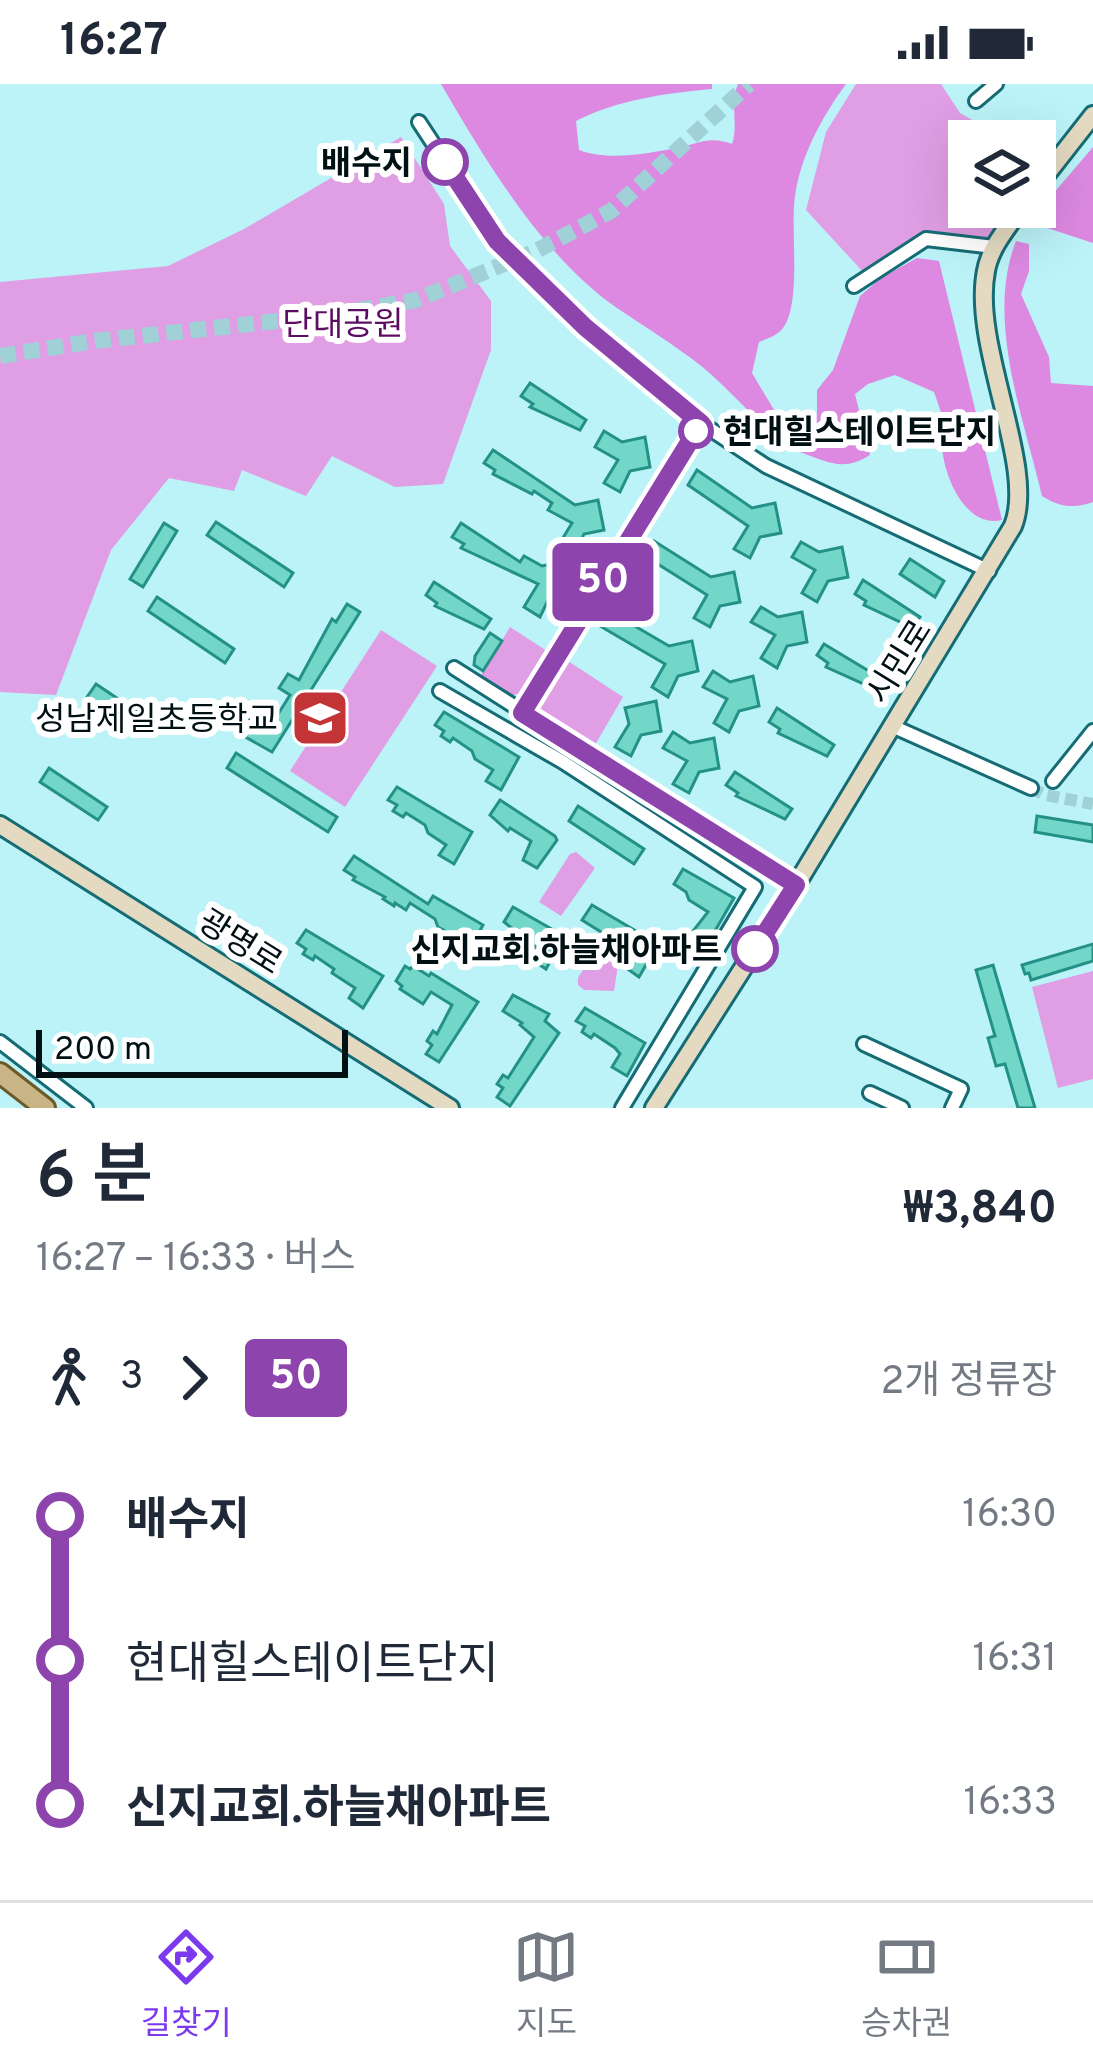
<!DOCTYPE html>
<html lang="ko">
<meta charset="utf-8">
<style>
body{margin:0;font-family:Overpass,"Noto Sans KR",sans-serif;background:#f2f2f3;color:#1f2937;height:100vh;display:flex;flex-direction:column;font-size:45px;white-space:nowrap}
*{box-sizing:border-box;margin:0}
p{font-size:39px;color:#747a83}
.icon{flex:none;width:66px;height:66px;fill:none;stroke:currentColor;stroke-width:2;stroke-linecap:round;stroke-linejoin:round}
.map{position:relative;height:1024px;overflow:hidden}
.panel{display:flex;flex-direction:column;background:#fff;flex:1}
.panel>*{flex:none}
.badge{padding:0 24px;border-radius:9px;font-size:42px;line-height:78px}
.tools{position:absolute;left:948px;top:36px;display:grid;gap:24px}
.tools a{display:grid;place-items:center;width:108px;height:108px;border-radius:0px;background:#fff;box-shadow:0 12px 48px #0002;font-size:60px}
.scale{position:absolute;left:36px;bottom:30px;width:312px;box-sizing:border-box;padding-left:12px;border:6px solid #001013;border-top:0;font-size:33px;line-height:42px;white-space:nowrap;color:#001013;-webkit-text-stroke:9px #fff;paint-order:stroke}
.map>.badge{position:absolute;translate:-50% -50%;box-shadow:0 0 0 6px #fff}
.legs{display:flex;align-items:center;gap:18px;height:132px;padding:0 36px;font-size:39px}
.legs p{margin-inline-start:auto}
.headline{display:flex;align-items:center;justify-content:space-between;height:204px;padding:0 36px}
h1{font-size:66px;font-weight:600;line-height:90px}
ul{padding:0 36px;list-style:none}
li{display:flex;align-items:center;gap:42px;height:144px;font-size:45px}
li i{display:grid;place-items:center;width:18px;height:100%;margin:0 15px;background:currentColor}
li i::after{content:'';width:30px;height:30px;margin:-15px;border:9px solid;border-radius:50%;background:#fff}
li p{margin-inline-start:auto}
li:first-child i{background:linear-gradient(#0000 50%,currentColor 0)}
li:last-child i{background:linear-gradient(currentColor 50%,#0000 0)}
.status{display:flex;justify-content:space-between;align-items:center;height:84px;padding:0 60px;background:#fff;direction:ltr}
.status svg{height:33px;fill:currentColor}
.dock{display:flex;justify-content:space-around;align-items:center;height:168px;border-top:3px solid #e0e1e3;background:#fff;font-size:33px;color:#747a83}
.dock a{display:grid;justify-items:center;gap:6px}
.dock .active{color:#7c3aed}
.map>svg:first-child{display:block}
.green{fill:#e09ee4}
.forest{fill:#dd89e2}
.building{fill:#72d6c9;stroke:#239185;stroke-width:3}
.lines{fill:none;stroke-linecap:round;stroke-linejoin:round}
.minor-tunnel{stroke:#9fd1d6;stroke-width:12;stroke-dasharray:12 6;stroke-linecap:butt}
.secondary-tunnel{stroke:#9fd1d6;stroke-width:16;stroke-dasharray:16 8;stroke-linecap:butt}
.minor-casing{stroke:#166c74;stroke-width:18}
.secondary-casing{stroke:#166c74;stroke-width:22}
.primary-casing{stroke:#6b5a28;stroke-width:24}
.minor{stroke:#fff;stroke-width:12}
.secondary{stroke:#e4dac2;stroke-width:16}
.primary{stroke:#c8b485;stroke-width:18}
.line-1-casing{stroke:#fff;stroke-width:27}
.line-1{stroke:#8e44ad;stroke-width:18}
.stop-1-dot{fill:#fff;stroke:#8e44ad;stroke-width:6}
.labels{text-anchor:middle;stroke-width:12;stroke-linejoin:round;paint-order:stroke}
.stop-label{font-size:33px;font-weight:bold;fill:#001013;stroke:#fff;text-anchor:end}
.park-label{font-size:33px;fill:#5b0e61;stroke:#fff}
.street-label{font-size:33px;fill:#001013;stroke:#fff}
.poi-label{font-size:33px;fill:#001013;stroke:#fff;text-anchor:end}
</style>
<div class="status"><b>16:27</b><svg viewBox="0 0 49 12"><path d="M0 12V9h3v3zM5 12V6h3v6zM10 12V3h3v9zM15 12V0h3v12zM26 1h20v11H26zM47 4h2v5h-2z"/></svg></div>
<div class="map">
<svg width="1093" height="1024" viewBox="0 0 1093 1024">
<rect width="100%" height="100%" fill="#bbf3f9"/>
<g class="green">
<polygon points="856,0 941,0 960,29 1008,57 969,57 969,123 1018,123 978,170 927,159 865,190 806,126 826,48"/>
<polygon points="401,53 444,120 450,162 491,217 491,266 443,400 395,403 332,372 306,412 242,386 234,407 169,394 111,466 56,611 0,608 0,198 168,182 244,145"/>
<polygon points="510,543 547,567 522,609 509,612 480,593"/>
<polygon points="381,546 437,582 345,723 290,687"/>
<polygon points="568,577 623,613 592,666 540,634 539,619"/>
<polygon points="576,768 595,784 561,832 539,818 570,770"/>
<polygon points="595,866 618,881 614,907 584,906 578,901 578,894"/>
<polygon points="1093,887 1093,995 1058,1004 1032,903"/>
</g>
<g class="forest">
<path d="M441 0H712V5C666 9 617 16 576 37L579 66C609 77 645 70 676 64 697 60 710 51 732 60 739 40 729 20 738 0H846C822 33 801 71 795 112 790 145 802 218 783 244 777 252 768 254 759 258L752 289 780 336 783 355C751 334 730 305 700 281 673 260 645 243 617 224 542 172 486 77 441 0Z"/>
<polygon points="1093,63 1093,159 1029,138"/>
<path d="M1016 157 1029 160V187L1021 210 1049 273 1051 299 1093 302V418C1074 425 1059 423 1042 412 1024 334 985 236 1016 157Z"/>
<path d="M917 174 939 177 1002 436C959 447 933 368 944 337L934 308 895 291 868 300 855 310 870 371C844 388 827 378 800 368L811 350 817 329V306L833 286 860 212 881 194Z"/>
</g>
<g class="building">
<polygon points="530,299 586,336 580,346 530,323 533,320 521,312"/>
<polygon points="604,347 622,358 645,353 650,383 630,387 620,408 604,399 618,376 595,363"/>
<polygon points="493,366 575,421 598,416 604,446 584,450 574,471 558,462 572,439 548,426 552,419 534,407 532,410 493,390 495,386 484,379"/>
<polygon points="697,386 752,424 775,419 781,449 760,453 750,474 734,465 748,442 688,401"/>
<polygon points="216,438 293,489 284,503 207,451"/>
<polygon points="164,439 177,447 143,503 130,495"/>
<polygon points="461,439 520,478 524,472 542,482 565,477 570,507 550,512 540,533 524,523 538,500 461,464 464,460 452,453"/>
<polygon points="654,457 711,493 734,488 740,518 720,522 710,543 694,534 707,511 645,472"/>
<polygon points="801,458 819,468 842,463 848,493 828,497 817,518 802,509 815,486 792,473"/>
<polygon points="910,475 944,497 935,513 900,490"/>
<polygon points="863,496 920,533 913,544 864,521 866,517 855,510"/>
<polygon points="434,498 491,535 484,545 435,522 437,519 426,511"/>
<polygon points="157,513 234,565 225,579 148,527"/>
<polygon points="347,520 360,528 272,668 240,650 256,623 275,635 290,611 279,604 288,590 299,596 332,535 336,538"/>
<polygon points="761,523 778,533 802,528 807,558 787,562 777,584 761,574 775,551 751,538"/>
<polygon points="609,527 669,562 692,557 698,587 678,592 668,613 652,603 665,580 600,542"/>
<polygon points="490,549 502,557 483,587 474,581 475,572"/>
<polygon points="824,560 882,595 875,605 826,583 828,579 817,571"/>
<polygon points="713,587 730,598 753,592 759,622 739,627 729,648 714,639 727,615 703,603"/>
<polygon points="96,600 154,639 145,652 87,613"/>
<polygon points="656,617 661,647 641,651 631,672 615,663 629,640 625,624"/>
<polygon points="777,624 834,661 827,672 778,649 780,645 769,638"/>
<polygon points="444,628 519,673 501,706 486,697 493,686 475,675 472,667 453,654 450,658 441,652 444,647 435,641"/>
<polygon points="673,648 690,659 714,654 719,684 699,688 689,709 673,700 687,677 663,664"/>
<polygon points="236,669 337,733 328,748 227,684"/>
<polygon points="49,684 107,723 98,736 40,698"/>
<polygon points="735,688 792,725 785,735 736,712 738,709 726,701"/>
<polygon points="397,703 472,748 454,780 439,771 446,761 428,749 425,741 406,729 403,733 393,727 397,721 388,716"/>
<polygon points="500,716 555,752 557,756 537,784 523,776 531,757 510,744 508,747 490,731"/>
<polygon points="578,722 644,765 634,780 569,737"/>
<polygon points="1037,732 1093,741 1093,758 1035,748"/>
<polygon points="354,772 428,820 433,812 483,841 465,874 451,865 458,854 438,843 435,835 410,819 406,826 395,819 394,822 383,815 385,813 353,796 355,793 344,786"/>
<polygon points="683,785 734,814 697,878 682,868 689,858 686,856 708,828 689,816 686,808 674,800"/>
<polygon points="592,821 658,860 639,893 625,883 633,871 628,865 582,836"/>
<polygon points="513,823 564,852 546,885 532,876 538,865 504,838"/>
<polygon points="306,846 383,892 363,924 349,914 355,904 332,889 334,885 315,872 313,876 303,870 306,865 297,859"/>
<polygon points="1093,860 1093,877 1031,896 1029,889 1025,890 1022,881"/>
<polygon points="993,881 1035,1024 1018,1024 1005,980 996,982 988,954 995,952 976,886"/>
<polygon points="405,882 410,885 413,882 429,892 431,889 478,918 439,978 426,970 432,961 427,957 433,947 437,950 452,921 431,908 423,920 400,905 402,902 396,897"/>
<polygon points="513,911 549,930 545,937 559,949 510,1022 497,1013 503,1004 497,1000 503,991 508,994 534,953 520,941 522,939 503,927"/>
<polygon points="585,924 645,959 627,992 612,983 620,970 615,964 594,950 591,954 582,948 585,942 576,937"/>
</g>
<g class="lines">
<polyline class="minor-tunnel" points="1031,704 1045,711 1093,720"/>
<polyline class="secondary-tunnel" points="0,272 94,257 324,232 416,216 536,167 611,127 749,0"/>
<g class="minor-casing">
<g id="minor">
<polyline points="976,17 996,0"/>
<polyline points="419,38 497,157 585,243 701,339 766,382 989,487"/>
<polyline points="854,202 926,155 994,163"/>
<polyline points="454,584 796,801"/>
<polyline points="440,607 563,678 755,803 622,1024"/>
<polyline points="522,629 701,339"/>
<polyline points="892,642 1031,704"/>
<polyline points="1053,697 1093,647"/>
<polyline points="0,958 86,1024"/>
<polyline points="864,960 961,1005 952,1024"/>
<polyline points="870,1009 902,1024"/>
</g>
</g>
<g class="secondary-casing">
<g id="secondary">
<polyline points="1035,105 1093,31"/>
<polyline points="0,741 450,1024"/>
<path d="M654 1024 796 801 1013 442C1037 383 971 262 986 187 990 163 1008 143 1022 123"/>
</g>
</g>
<g class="primary-casing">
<polyline id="primary" points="0,989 45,1024"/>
</g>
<use href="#minor" class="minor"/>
<use href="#secondary" class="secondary"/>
<use href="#primary" class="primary"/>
</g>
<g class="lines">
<g class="line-1-casing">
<polyline id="line-1" points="445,78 497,157 585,243 701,339 522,629 796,801 755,865"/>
</g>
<use href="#line-1" class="line-1"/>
</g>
<defs>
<g id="school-square" transform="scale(3)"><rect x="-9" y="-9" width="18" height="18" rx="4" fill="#c33436" stroke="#fff"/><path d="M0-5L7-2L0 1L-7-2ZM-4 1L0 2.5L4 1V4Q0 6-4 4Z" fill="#fff"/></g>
</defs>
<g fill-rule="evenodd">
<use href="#school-square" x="320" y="634"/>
</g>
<g class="stop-1-dot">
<circle cx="445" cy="78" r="21"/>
<circle cx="696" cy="347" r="15"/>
<circle cx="755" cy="865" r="21"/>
</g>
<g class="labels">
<g class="stop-label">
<text x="412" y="90">배수지</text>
<text x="723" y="359" text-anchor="start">현대힐스테이트단지</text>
<text x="722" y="877">신지교회.하늘채아파트</text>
</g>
<g class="park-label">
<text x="343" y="251">단대공원</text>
</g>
<g class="street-label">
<text transform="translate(898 577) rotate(-58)" y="12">시민로</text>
<text transform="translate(241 857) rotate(32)" y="12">광명로</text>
</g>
<g class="poi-label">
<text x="278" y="646">성남제일초등학교</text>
</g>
</g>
</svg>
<div class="tools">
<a><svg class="icon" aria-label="layers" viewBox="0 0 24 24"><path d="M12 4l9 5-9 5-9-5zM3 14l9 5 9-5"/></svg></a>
</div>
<div class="scale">200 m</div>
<b class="badge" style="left:603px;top:498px;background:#8e44ad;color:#fff">50</b>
</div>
<section class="panel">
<div class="headline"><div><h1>6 분</h1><p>16:27 – 16:33 · 버스</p></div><b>₩3,840</b></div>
<div class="legs"><svg class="icon" aria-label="walk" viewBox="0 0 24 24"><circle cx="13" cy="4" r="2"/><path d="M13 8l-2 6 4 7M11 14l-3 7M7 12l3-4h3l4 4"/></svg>3<svg class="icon" aria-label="forward" viewBox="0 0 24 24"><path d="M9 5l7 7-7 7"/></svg><b class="badge" style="background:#8e44ad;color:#fff">50</b><p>2개 정류장</p></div>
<ul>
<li><i style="color:#8e44ad"></i><b>배수지</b><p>16:30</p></li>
<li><i style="color:#8e44ad"></i><span>현대힐스테이트단지</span><p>16:31</p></li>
<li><i style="color:#8e44ad"></i><b>신지교회.하늘채아파트</b><p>16:33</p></li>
</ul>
</section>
<nav class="dock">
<a class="active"><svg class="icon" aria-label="directions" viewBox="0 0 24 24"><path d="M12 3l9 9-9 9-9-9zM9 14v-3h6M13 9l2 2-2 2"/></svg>길찾기</a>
<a><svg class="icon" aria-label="map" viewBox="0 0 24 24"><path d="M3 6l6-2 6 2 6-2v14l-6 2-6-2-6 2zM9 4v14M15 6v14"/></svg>지도</a>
<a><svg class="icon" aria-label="tickets" viewBox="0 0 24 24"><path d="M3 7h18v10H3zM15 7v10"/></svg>승차권</a>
</nav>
